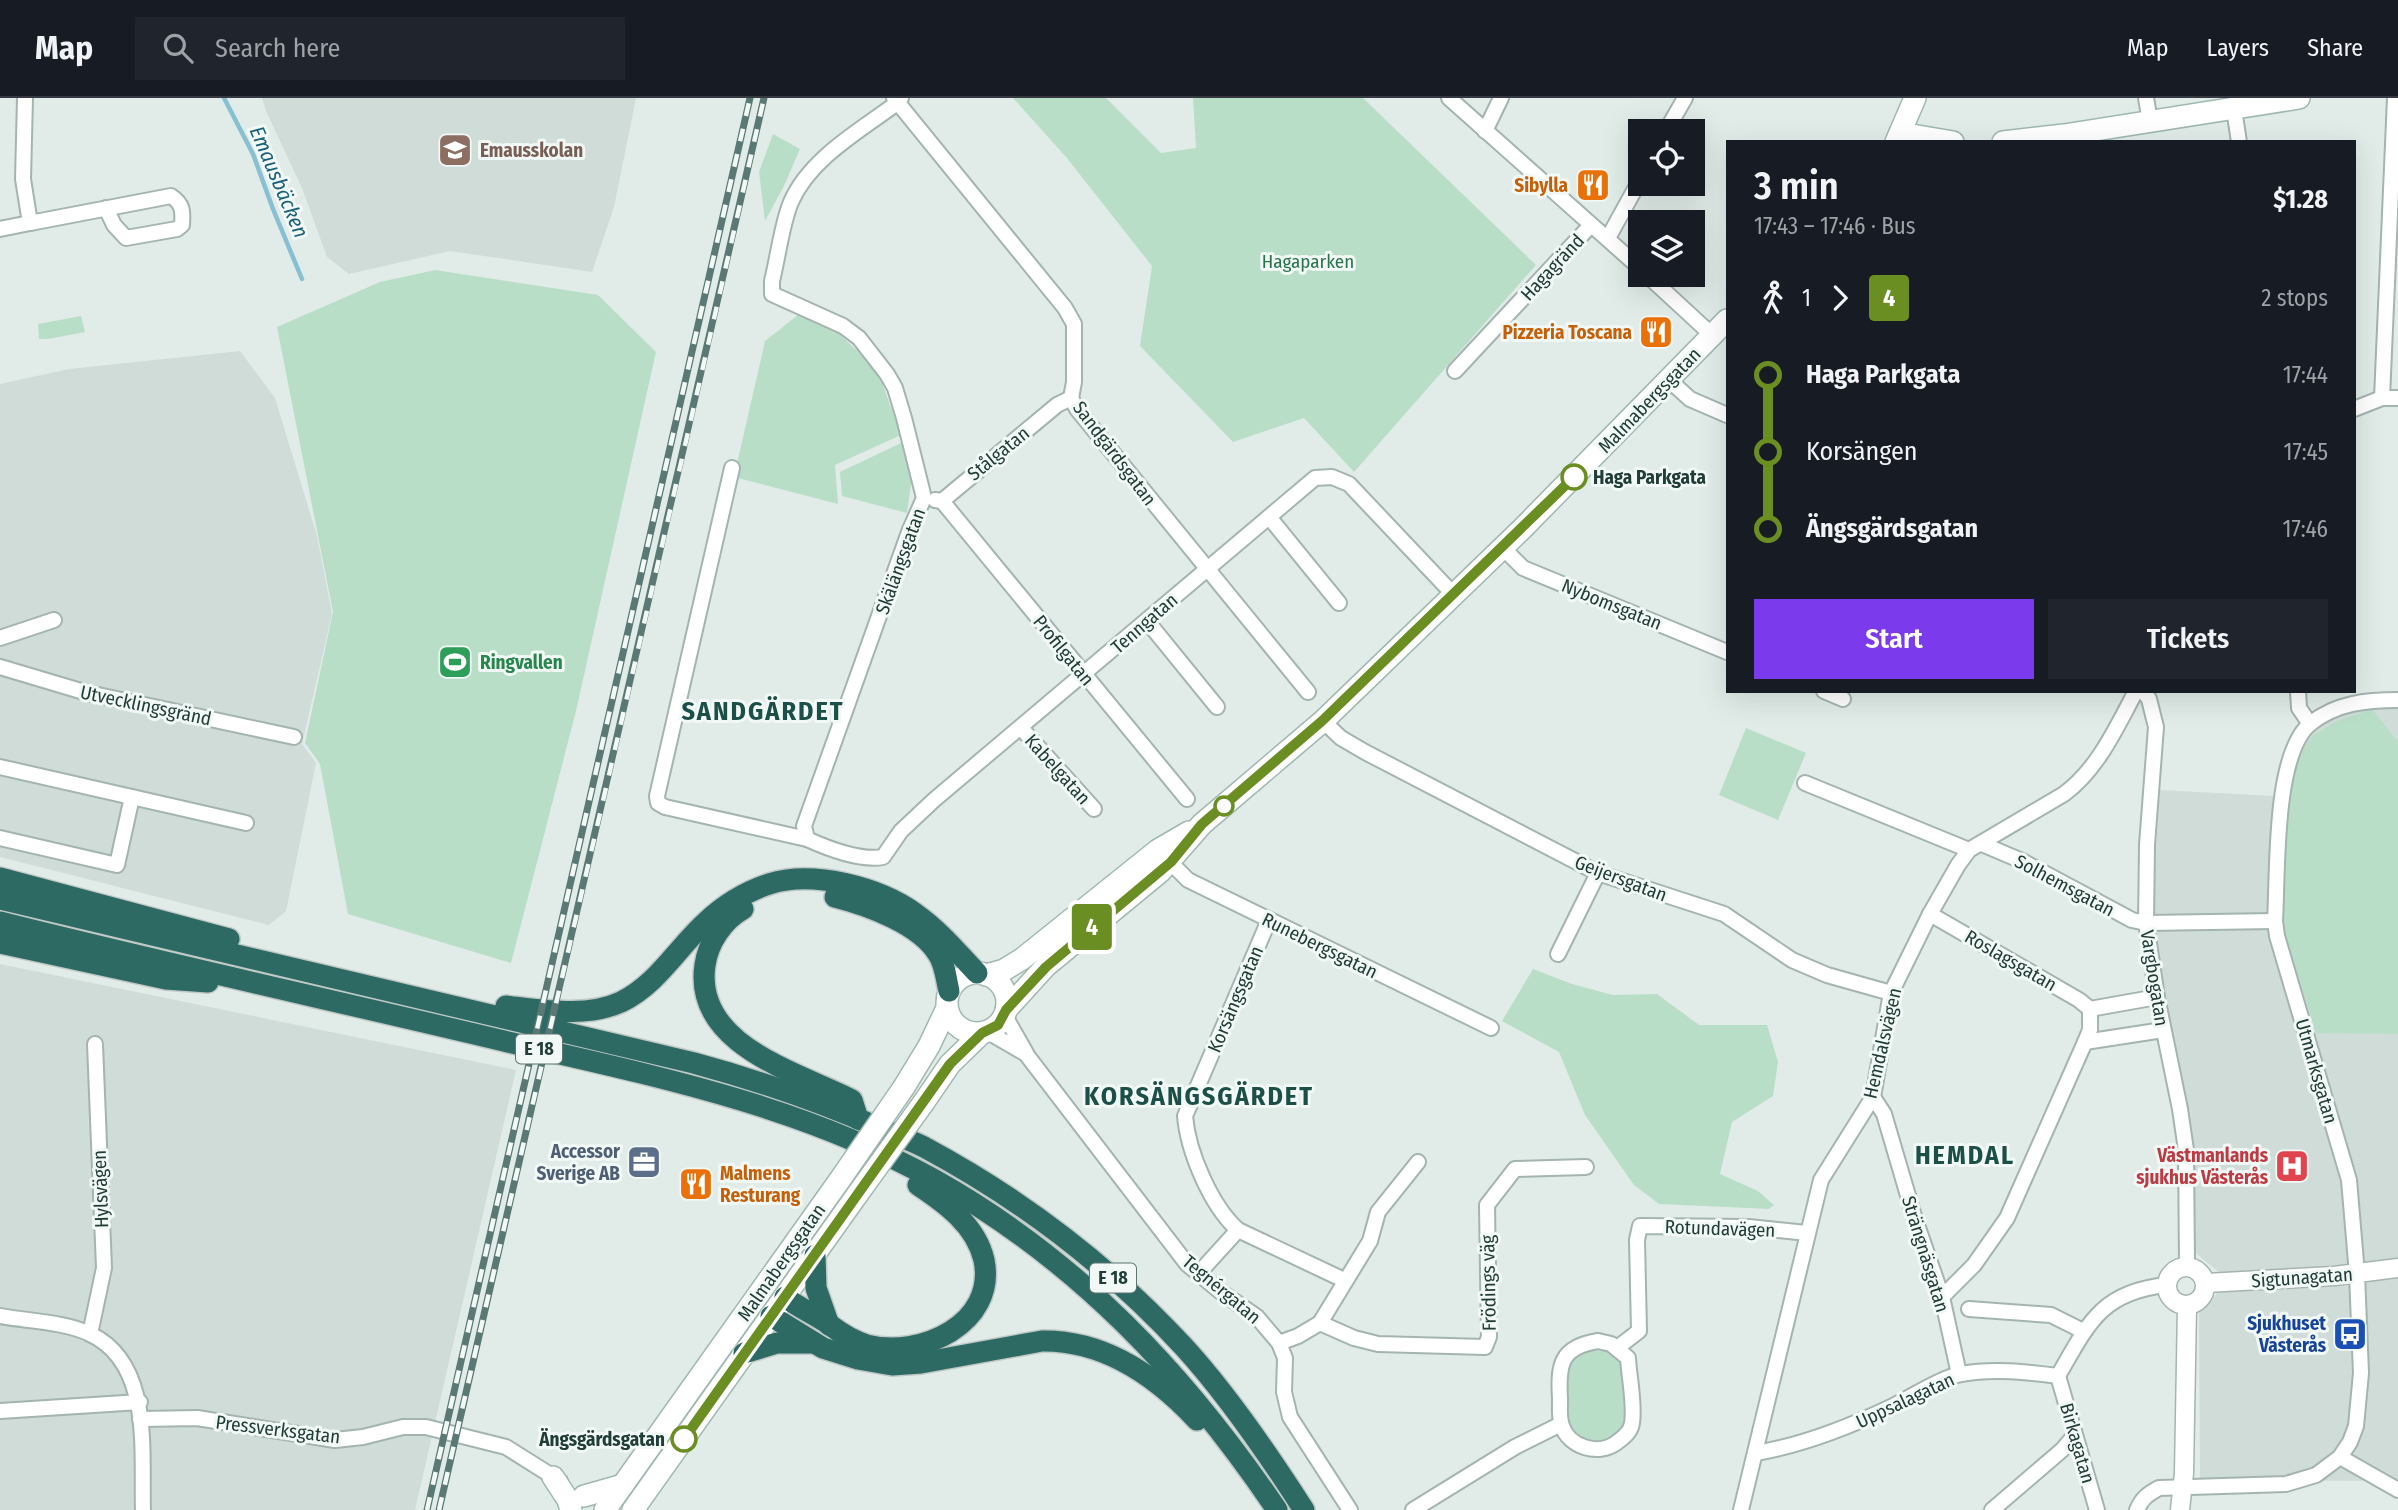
<!DOCTYPE html>
<meta charset="utf-8">
<style>
body{margin:0;font-family:"Fira Sans Condensed",sans-serif;background:#20242c;color:#f1f3f6;height:100vh;display:flex;flex-direction:column;font-size:26px;white-space:nowrap}
*{box-sizing:border-box;margin:0}
p{font-size:23px;color:#9ea1a6}
.icon{flex:none;width:38px;height:38px;fill:none;stroke:currentColor;stroke-width:2;stroke-linecap:round;stroke-linejoin:round}
.map{position:relative;flex:1;overflow:hidden}
.side{position:absolute;left:1726px;top:42px;width:630px;height:553px;display:flex;flex-direction:column;background:#171b24;border-radius:0px;box-shadow:0 7px 28px #0002}
.side>*{flex:none}
.badge{padding:0 14px;border-radius:5px;font-size:24px;line-height:46px}
.fabs{position:absolute;left:1628px;top:21px;display:grid;gap:14px}
.fabs a{display:grid;place-items:center;width:77px;height:77px;border-radius:0px;background:#171b24;box-shadow:0 7px 28px #0002;font-size:35px}
.map>.badge{position:absolute;translate:-50% -50%;box-shadow:0 0 0 4px #fff}
.legs{display:flex;align-items:center;gap:10px;height:77px;padding:0 28px;font-size:23px}
.legs p{margin-inline-start:auto}
.summary{display:flex;align-items:center;justify-content:space-between;height:119px;padding:0 28px}
h1{font-size:38px;font-weight:600;line-height:52px}
.primary-button{display:flex;gap:14px;margin-top:auto;padding:14px 28px}
.primary-button a{flex:1;height:80px;border-radius:0px;background:#7c3aed;color:#fff;font-size:28px;font-weight:600;line-height:80px;text-align:center}
.primary-button a+a{background:#20242c;color:#f1f3f6}
ul{padding:0 28px;list-style:none}
li{display:flex;align-items:center;gap:24px;height:77px;font-size:26px}
li i{display:grid;place-items:center;width:10px;height:100%;margin:0 9px;background:currentColor}
li i::after{content:'';width:18px;height:18px;margin:-9px;border:5px solid;border-radius:50%;background:#171b24}
li p{margin-inline-start:auto}
li:first-child i{background:linear-gradient(#0000 50%,currentColor 0)}
li:last-child i{background:linear-gradient(currentColor 50%,#0000 0)}
header{display:flex;align-items:center;gap:42px;box-sizing:border-box;height:98px;padding:0 35px;background:#171b24;border-bottom:2px solid #363941}
header strong{font-size:33px}
nav{display:flex;gap:38px;margin-inline-start:auto;font-size:24px}
.search{width:490px;height:63px;background:#20242c;display:flex;align-items:center;gap:18px;box-sizing:border-box;padding:0 24px;border-radius:0px;color:#9ea1a6;font-size:26px}
.map>svg:first-child{display:block}
.built{fill:#cfdcd7}
.green{fill:#b9dec7}
.lines{fill:none;stroke-linecap:round;stroke-linejoin:round}
.stream{stroke:#87bfd3;stroke-width:4.5}
.minor-casing{stroke:#a4b4b0;stroke-width:18}
.tertiary-casing{stroke:#a4b4b0;stroke-width:21}
.secondary-casing{stroke:#9fb8b1;stroke-width:24}
.motorway-casing{stroke:#c1c9c7;stroke-width:24}
.minor{stroke:#fff;stroke-width:14}
.tertiary{stroke:#fff;stroke-width:18}
.secondary{stroke:#fff;stroke-width:21}
.motorway{stroke:#2c6a63;stroke-width:21}
.rail-casing{stroke:#5b7974;stroke-width:7}
.rail{stroke:#f1f8f5;stroke-width:4.5;stroke-dasharray:13;stroke-linecap:butt}
.secondary-bridge-casing{stroke:#9fb8b1;stroke-width:24;stroke-linecap:butt}
.secondary-bridge{stroke:#fff;stroke-width:21}
.line-1-casing{stroke:#fff;stroke-width:16}
.line-1{stroke:#6b8e23;stroke-width:10}
.stop-1-dot{fill:#fff;stroke:#6b8e23;stroke-width:3.5}
.labels{text-anchor:middle;stroke-width:6;stroke-linejoin:round;paint-order:stroke}
.shield{fill:#f1f8f5;stroke:#5f7571;stroke-width:2}
.shield-label{font-size:18px;font-weight:bold;fill:#213d38}
.education-label{font-size:19px;font-weight:bold;fill:#785e54;stroke:#f1f8f5;text-anchor:start}
.food-label{font-size:19px;font-weight:bold;fill:#c56008;stroke:#f1f8f5;text-anchor:end}
.park-label{font-size:19px;fill:#2a754e;stroke:#f1f8f5}
.street-label{font-size:19px;fill:#213d38;stroke:#f1f8f5}
.stop-label{font-size:19px;font-weight:bold;fill:#213d38;stroke:#f1f8f5;text-anchor:start}
.leisure-label{font-size:19px;font-weight:bold;fill:#27864d;stroke:#f1f8f5;text-anchor:start}
.service-label{font-size:19px;font-weight:bold;fill:#4e5e75;stroke:#f1f8f5;text-anchor:end}
.health-label{font-size:19px;font-weight:bold;fill:#be3a42;stroke:#f1f8f5;text-anchor:end}
.transit-label{font-size:19px;font-weight:bold;fill:#164399;stroke:#f1f8f5;text-anchor:end}
.water-label{font-size:21px;font-style:italic;fill:#19607a;stroke:#f1f8f5}
.district-label{font-size:26px;font-weight:bold;letter-spacing:2px;fill:#1c4f48;stroke:#f1f8f5}
</style>
<header>
<strong>Map</strong>
<div class="search"><svg class="icon" aria-label="search" viewBox="0 0 24 24"><circle cx="10" cy="10" r="6"/><path d="M15 15l6 6"/></svg>Search here</div>
<nav><a>Map</a><a>Layers</a><a>Share</a></nav>
</header>
<div class="map">
<svg width="2398" height="1412" viewBox="0 0 2398 1412">
<rect width="100%" height="100%" fill="#e1ece8"/>
<g class="built">
<polygon points="262,0 636,0 614,109 592,174 450,153 349,176 327,159 302,90 266,13"/>
<polygon points="240,253 275,300 317,438 332,516 302,646 316,665 286,813 269,827 0,759 0,286 69,271"/>
<polygon points="2398,597 2398,1389 2385,1383 2200,1382 2199,1213 2216,1197 2219,1174 2193,1153 2163,900 2151,822 2160,692 2291,699 2304,624"/>
<polygon points="0,866 516,972 415,1412 0,1412"/>
</g>
<g class="green">
<polygon points="1013,0 1106,0 1161,55 1196,50 1193,0 1363,0 1536,167 1354,374 1304,320 1233,344 1140,248 1152,168 1066,59"/>
<polygon points="773,36 800,51 784,88 765,123 759,74"/>
<polygon points="435,172 598,197 656,254 576,613 511,865 348,816 320,666 305,645 333,514 277,229 380,184"/>
<polygon points="798,217 838,235 877,271 901,337 835,367 838,406 734,379 765,243"/>
<polygon points="81,218 85,234 48,241 39,241 38,226"/>
<polygon points="901,345 912,378 907,415 842,398 840,374"/>
<polygon points="2372,611 2398,644 2398,936 2316,935 2284,831 2284,787 2289,697 2298,659 2312,638 2335,624"/>
<polygon points="1746,630 1806,655 1778,722 1719,697"/>
<polygon points="1533,871 1572,886 1613,897 1657,896 1699,927 1767,927 1778,964 1773,998 1732,1024 1720,1076 1758,1093 1774,1107 1769,1111 1659,1106 1634,1087 1585,1017 1559,954 1502,923"/>
<polygon points="1606,1252 1623,1267 1626,1323 1614,1345 1583,1346 1568,1330 1565,1271 1584,1253"/>
</g>
<g class="lines">
<polyline class="stream" points="224,0 253,56 273,111 302,181"/>
<g class="minor-casing">
<g id="minor">
<path d="M25 0 23 81 30 125 171 98C183 106 183 113 182 127L177 131 126 140 114 127 106 110"/>
<polyline points="894,0 1065,210 1074,226 1074,284 1071,300 1077,311 1308,594"/>
<path d="M901 0 897 5C861 32 810 60 791 104 782 125 778 159 772 183V196L843 228 859 240 887 276 895 290 904 320 924 400 909 434 804 728 807 741C829 751 860 763 883 759L901 733 934 702 1315 380 1332 379 1349 386 1454 497"/>
<polyline points="1449,0 1640,170"/>
<polyline points="2146,0 2150,23"/>
<polyline points="2234,11 2239,44"/>
<polyline points="1485,33 1501,0"/>
<polyline points="1666,33 1685,0"/>
<polyline points="0,131 30,125"/>
<polyline points="1608,140 1640,82"/>
<polyline points="1647,177 1712,237"/>
<polyline points="1455,273 1591,127"/>
<polyline points="1668,281 1690,301 1727,317"/>
<polyline points="2382,300 2395,0"/>
<polyline points="2354,311 2382,300 2398,300"/>
<polyline points="732,370 657,698 658,705 665,709 807,741"/>
<polyline points="935,402 942,403 1057,307 1071,300"/>
<polyline points="942,403 1187,701"/>
<polyline points="1269,419 1339,505"/>
<polyline points="1503,450 1523,470 1727,554"/>
<polyline points="1147,523 1217,609"/>
<polyline points="0,540 54,522"/>
<polyline points="0,569 84,594 294,639"/>
<polyline points="1824,593 1843,601"/>
<polyline points="2143,593 2149,601 2156,629 2147,747 2146,825 2157,899 2180,1011 2186,1052 2187,1168"/>
<polyline points="2298,593 2299,610 2310,626"/>
<polyline points="1323,623 1341,640 1365,654 1598,775 1724,816 1792,862 1827,877 1891,895"/>
<polyline points="1022,631 1094,711"/>
<polyline points="0,669 246,725"/>
<polyline points="1805,685 1969,752"/>
<polyline points="0,740 117,767 132,699"/>
<polyline points="1982,746 2022,763 2132,822 2146,825 2275,823"/>
<polyline points="1165,759 1188,782 1491,930"/>
<polyline points="1930,816 2079,902 2090,911 2090,932 2085,944 2163,932"/>
<path d="M1269 822 1185 1018C1188 1054 1211 1108 1238 1132L1344 1182"/>
<polyline points="1558,856 1598,775"/>
<polyline points="2090,911 2157,899"/>
<polyline points="1005,918 1026,955"/>
<polyline points="988,934 1026,956 1187,1166 1221,1194 1257,1219 1279,1245 1285,1260 1284,1294 1290,1319 1350,1412"/>
<polyline points="1873,999 1884,1016 1914,1118 1942,1199 1959,1276"/>
<polyline points="1198,1176 1238,1132"/>
<polyline points="1942,1199 1974,1167 2007,1120 2085,944"/>
<polyline points="1969,1211 2051,1217 2083,1233"/>
<path d="M0 1218C27 1223 66 1224 90 1236 153 1265 141 1355 143 1412"/>
<polyline points="1320,1225 1370,1143 1378,1114 1418,1064"/>
<polyline points="90,1236 104,1170 95,946"/>
<path d="M1598 1243 1611 1246 1628 1260C1629 1279 1635 1306 1632 1325 1631 1334 1623 1340 1616 1345 1598 1358 1569 1349 1562 1328 1559 1320 1560 1309 1560 1301 1558 1267 1560 1249 1598 1243Z"/>
<polyline points="1279,1245 1298,1238 1320,1225 1354,1240 1378,1246 1485,1249 1489,1239 1487,1107 1515,1071 1586,1069"/>
<polyline points="1617,1250 1639,1233 1637,1142 1640,1128 1749,1129 1807,1135"/>
<path d="M2058 1278C2088 1226 2101 1194 2166 1187"/>
<polyline points="2058,1278 2097,1412"/>
<polyline points="0,1313 140,1304"/>
<polyline points="140,1321 197,1320 335,1342 363,1339 403,1329 426,1329 506,1349 560,1383"/>
<path d="M1756 1355C1804 1347 1849 1329 1893 1308 1911 1299 1943 1279 1961 1276 1993 1270 2027 1274 2058 1278"/>
<polyline points="2340,1359 2398,1392"/>
<polyline points="1413,1412 1515,1349 1561,1326"/>
<path d="M1741 1412 1821 1082 1873 999 1891 895 1930 816 1958 767 1969 752 2064 696C2098 671 2116 630 2136 593"/>
<polyline points="1992,1412 2062,1352 2074,1338"/>
<path d="M2137 1412C2142 1400 2148 1396 2159 1390L2286 1386 2316 1377 2340 1359 2350 1344 2356 1328 2361 1275 2357 1176 2349 1082 2277 838 2275 823C2278 776 2273 655 2311 625 2337 605 2366 602 2398 602"/>
</g>
</g>
<g class="tertiary-casing">
<g id="tertiary">
<circle cx="2186" cy="1188" r="19"/>
<polyline points="2206,1185 2334,1178 2398,1170"/>
<polyline points="2180,1412 2184,1375 2187,1208"/>
</g>
</g>
<g class="secondary-casing">
<g id="secondary">
<polyline points="1900,35 1953,44"/>
<polyline points="1896,44 1915,0"/>
<polyline points="2003,44 2064,37 2299,0"/>
<circle cx="977" cy="905" r="30"/>
<polyline points="986,877 1004,872 1022,861 1158,752 1189,734"/>
<polyline points="1006,912 1046,868 1160,774 1202,726 1323,623 1523,430 1727,222"/>
<polyline points="904,989 929,948 947,910"/>
<polyline points="924,1004 950,966 982,935"/>
<polyline points="553,1379 568,1402 571,1412"/>
<polyline points="584,1398 623,1387"/>
<polyline points="605,1412 839,1083"/>
<polyline points="633,1412 857,1097"/>
</g>
</g>
<g class="motorway-casing">
<g id="motorway">
<polyline points="0,780 229,841"/>
<path d="M835 799C867 807 920 826 938 856 945 866 946 881 949 893"/>
<path d="M0 801 694 965C756 982 816 1002 875 1028 891 1035 908 1041 924 1049 1021 1101 1110 1169 1184 1249 1227 1296 1270 1359 1304 1412"/>
<path d="M743 811C723 822 708 845 705 867 693 947 797 974 852 1002L858 1021"/>
<path d="M0 824C167 866 336 903 504 943 651 977 800 1007 933 1081 1078 1162 1185 1276 1277 1412"/>
<polyline points="0,845 166,881 208,884"/>
<path d="M506 908C543 912 586 920 621 904 658 886 677 850 706 824 724 807 745 794 769 786 813 772 879 789 916 816 939 832 958 855 977 875"/>
<polyline points="815,1157 816,1190 829,1227"/>
<path d="M785 1199C799 1210 816 1217 830 1227 842 1236 853 1243 867 1247 920 1261 997 1226 984 1162 976 1127 945 1105 918 1087"/>
<path d="M771 1218 823 1250 858 1261 892 1267 921 1265 1042 1243C1105 1242 1156 1278 1197 1322"/>
<polyline points="744,1255 777,1245 814,1245"/>
</g>
</g>
<use href="#minor" class="minor"/>
<use href="#tertiary" class="tertiary"/>
<use href="#secondary" class="secondary"/>
<use href="#motorway" class="motorway"/>
<g class="rail-casing">
<g id="rail">
<polyline points="427,1412 750,0"/>
<path d="M439 1412C547 941 658 471 764 0"/>
</g>
</g>
<use href="#rail" class="rail"/>
<g class="secondary-bridge-casing">
<g id="secondary-bridge">
<polyline points="839,1083 904,989"/>
<polyline points="857,1097 924,1004"/>
</g>
</g>
<use href="#secondary-bridge" class="secondary-bridge"/>
</g>
<g class="lines">
<g class="line-1-casing">
<polyline id="line-1" points="684,1341 950,966 982,935 998,927 1006,912 1046,869 1171,764 1202,726 1322,623 1574,379"/>
</g>
<use href="#line-1" class="line-1"/>
</g>
<defs>
<g id="school-square" transform="scale(1.75)"><rect x="-9" y="-9" width="18" height="18" rx="4" fill="#8d6e63" stroke="#f1f8f5"/><path d="M0-5L7-2L0 1L-7-2ZM-4 1L0 2.5L4 1V4Q0 6-4 4Z" fill="#fff"/></g>
<g id="restaurant-square" transform="scale(1.75)"><rect x="-9" y="-9" width="18" height="18" rx="4" fill="#e8710a" stroke="#f1f8f5"/><path d="M-5-6h1v4h1v-4h1v4h1v-4h1v5L-1.5 .5V6h-2V.5L-5-1ZM5-6V6H3V1.5H1.5Q1.5-4 5-6Z" fill="#fff"/></g>
<g id="stadium-square" transform="scale(1.75)"><rect x="-9" y="-9" width="18" height="18" rx="4" fill="#2e9e5b" stroke="#f1f8f5"/><path d="M0-5a6.5 5 0 1 0 0 10a6.5 5 0 1 0 0-10ZM-3.5-1.8h7v3.6h-7Z" fill="#fff"/></g>
<g id="office-square" transform="scale(1.75)"><rect x="-9" y="-9" width="18" height="18" rx="4" fill="#5c6f8a" stroke="#f1f8f5"/><path d="M-6-3h4V-5.5h4V-3h4V5H-6ZM-1-4.5V-3h2v-1.5ZM-6 0V1H6V0Z" fill="#fff"/></g>
<g id="hospital-square" transform="scale(1.75)"><rect x="-9" y="-9" width="18" height="18" rx="4" fill="#e0444e" stroke="#f1f8f5"/><path d="M-5-5h3v3.5h4V-5h3V5h-3V1.5h-4V5h-3Z" fill="#fff"/></g>
<g id="bus-square" transform="scale(1.75)"><rect x="-9" y="-9" width="18" height="18" rx="4" fill="#1a4fb4" stroke="#f1f8f5"/><path d="M-5-6H5V4H4V6H2V4H-2V6H-4V4H-5ZM-3.5-4V0h7V-4ZM-3.5 1.2v1.5H-2V1.2ZM2 1.2v1.5H3.5V1.2Z" fill="#fff"/></g>
</defs>
<g fill-rule="evenodd">
<use href="#school-square" x="455" y="52"/>
<use href="#restaurant-square" x="1593" y="87"/>
<use href="#restaurant-square" x="1656" y="234"/>
<use href="#stadium-square" x="455" y="564"/>
<use href="#office-square" x="644" y="1064"/>
<use href="#hospital-square" x="2292" y="1068"/>
<use href="#restaurant-square" x="696" y="1086"/>
<use href="#bus-square" x="2350" y="1236"/>
</g>
<g class="stop-1-dot">
<circle cx="1574" cy="379" r="12"/>
<circle cx="1224" cy="708" r="9"/>
<circle cx="684" cy="1341" r="12"/>
</g>
<g class="labels">
<g class="shield">
<rect x="516" y="936.5" width="46" height="29" rx="5"/>
<rect x="1090" y="1165.5" width="46" height="29" rx="5"/>
</g>
<g class="shield-label">
<text x="539" y="957">E 18</text>
<text x="1113" y="1186">E 18</text>
</g>
<g class="education-label">
<text x="480" y="59">Emausskolan</text>
</g>
<g class="food-label">
<text x="1568" y="94">Sibylla</text>
<text x="1632" y="241">Pizzeria Toscana</text>
<text x="720" y="1082" text-anchor="start">Malmens<tspan x="720" dy="22">Resturang</tspan></text>
</g>
<g class="park-label">
<text x="1308" y="170">Hagaparken</text>
</g>
<g class="street-label">
<text transform="translate(1552 169) rotate(-47)" y="7">Hagagränd</text>
<text transform="translate(1649 302) rotate(-46)" y="7">Malmabergsgatan</text>
<text transform="translate(998 355) rotate(-39)" y="7">Stålgatan</text>
<text transform="translate(1115 355) rotate(53)" y="7">Sandgärdsgatan</text>
<text transform="translate(900 463) rotate(-70)" y="7">Skälängsgatan</text>
<text transform="translate(1612 506) rotate(22)" y="7">Nybomsgatan</text>
<text transform="translate(1144 525) rotate(-41)" y="7">Tenngatan</text>
<text transform="translate(1064 552) rotate(51)" y="7">Profilgatan</text>
<text transform="translate(146 607) rotate(12)" y="7">Utvecklingsgränd</text>
<text transform="translate(1058 671) rotate(48)" y="7">Kabelgatan</text>
<text transform="translate(1621 780) rotate(21)" y="7">Geijersgatan</text>
<text transform="translate(2065 787) rotate(28)" y="7">Solhemsgatan</text>
<text transform="translate(1320 847) rotate(26)" y="7">Runebergsgatan</text>
<text transform="translate(2011 862) rotate(30)" y="7">Roslagsgatan</text>
<text transform="translate(2155 880) rotate(81)" y="7">Vargbogatan</text>
<text transform="translate(1235 901) rotate(-67)" y="7">Korsängsgatan</text>
<text transform="translate(1882 945) rotate(-77)" y="7">Hemdalsvägen</text>
<text transform="translate(2317 973) rotate(74)" y="7">Utmarksgatan</text>
<text transform="translate(100 1091) rotate(-92)" y="7">Hylsvägen</text>
<text transform="translate(1720 1130) rotate(2)" y="7">Rotundavägen</text>
<text transform="translate(1926 1156) rotate(73)" y="7">Strängnäsgatan</text>
<text transform="translate(781 1164) rotate(-55)" y="7">Malmabergsgatan</text>
<text transform="translate(2302 1179) rotate(-4)" y="7">Sigtunagatan</text>
<text transform="translate(1488 1185) rotate(-91)" y="7">Frödings väg</text>
<text transform="translate(1222 1191) rotate(40)" y="7">Tegnérgatan</text>
<text transform="translate(1905 1302) rotate(-25)" y="7">Uppsalagatan</text>
<text transform="translate(278 1331) rotate(7)" y="7">Pressverksgatan</text>
<text transform="translate(2078 1345) rotate(74)" y="7">Birkagatan</text>
</g>
<g class="stop-label">
<text x="1593" y="386">Haga Parkgata</text>
<text x="665" y="1348" text-anchor="end">Ängsgärdsgatan</text>
</g>
<g class="leisure-label">
<text x="480" y="571">Ringvallen</text>
</g>
<g class="service-label">
<text x="620" y="1060">Accessor<tspan x="620" dy="22">Sverige AB</tspan></text>
</g>
<g class="health-label">
<text x="2268" y="1064">Västmanlands<tspan x="2268" dy="22">sjukhus Västerås</tspan></text>
</g>
<g class="transit-label">
<text x="2326" y="1232">Sjukhuset<tspan x="2326" dy="22">Västerås</tspan></text>
</g>
<g class="water-label">
<text transform="translate(279 84) rotate(67)" y="7">Emausbäcken</text>
</g>
<g class="district-label">
<text x="763" y="622">SANDGÄRDET</text>
<text x="1199" y="1007">KORSÄNGSGÄRDET</text>
<text x="1965" y="1066">HEMDAL</text>
</g>
</g>
</svg>
<div class="fabs">
<a><svg class="icon" aria-label="locate" viewBox="0 0 24 24"><circle cx="12" cy="12" r="6"/><path d="M12 2v4M12 18v4M2 12h4M18 12h4"/></svg></a>
<a><svg class="icon" aria-label="layers" viewBox="0 0 24 24"><path d="M12 4l9 5-9 5-9-5zM3 14l9 5 9-5"/></svg></a>
</div>
<b class="badge" style="left:1092px;top:829px;background:#6b8e23;color:#fff">4</b>
<section class="side">
<div class="summary"><div><h1>3 min</h1><p>17:43 – 17:46 · Bus</p></div><b>$1.28</b></div>
<div class="legs"><svg class="icon" aria-label="walk" viewBox="0 0 24 24"><circle cx="13" cy="4" r="2"/><path d="M13 8l-2 6 4 7M11 14l-3 7M7 12l3-4h3l4 4"/></svg>1<svg class="icon" aria-label="forward" viewBox="0 0 24 24"><path d="M9 5l7 7-7 7"/></svg><b class="badge" style="background:#6b8e23;color:#fff">4</b><p>2 stops</p></div>
<ul>
<li><i style="color:#6b8e23"></i><b>Haga Parkgata</b><p>17:44</p></li>
<li><i style="color:#6b8e23"></i><span>Korsängen</span><p>17:45</p></li>
<li><i style="color:#6b8e23"></i><b>Ängsgärdsgatan</b><p>17:46</p></li>
</ul>
<div class="primary-button"><a>Start</a><a>Tickets</a></div>
</section>
</div>
